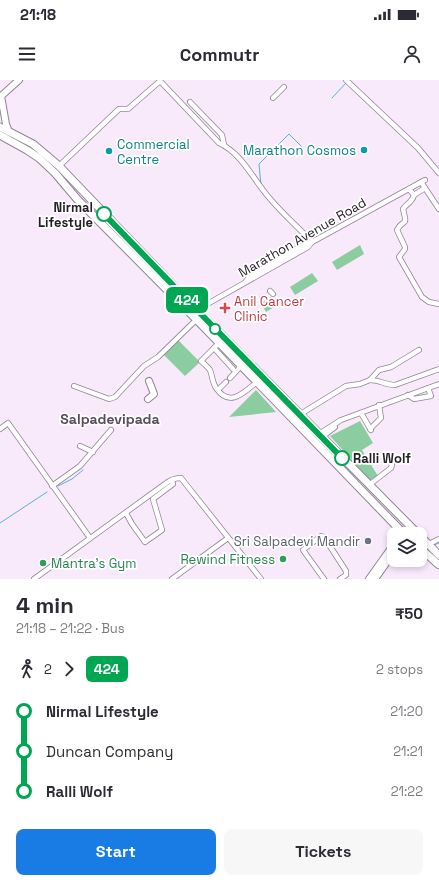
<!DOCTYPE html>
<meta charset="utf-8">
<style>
body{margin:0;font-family:"Space Grotesk",sans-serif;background:#f7f7f7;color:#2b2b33;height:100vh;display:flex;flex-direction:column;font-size:15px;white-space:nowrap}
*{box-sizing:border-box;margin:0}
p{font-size:13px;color:#7c7c81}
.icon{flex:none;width:22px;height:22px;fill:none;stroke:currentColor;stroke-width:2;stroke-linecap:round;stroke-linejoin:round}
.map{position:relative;height:499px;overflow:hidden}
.panel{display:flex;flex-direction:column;background:#fff;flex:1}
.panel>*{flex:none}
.badge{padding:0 8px;border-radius:6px;font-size:14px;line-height:26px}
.tools{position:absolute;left:387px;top:447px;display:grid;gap:8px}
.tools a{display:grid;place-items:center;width:40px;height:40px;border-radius:8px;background:#fff;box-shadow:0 2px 6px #0003;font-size:20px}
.map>.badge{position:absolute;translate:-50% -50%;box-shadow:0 0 0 2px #fff}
.legs{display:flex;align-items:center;gap:6px;height:44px;padding:0 16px;font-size:13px}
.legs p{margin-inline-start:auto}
.summary{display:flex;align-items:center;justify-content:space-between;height:68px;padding:0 16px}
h1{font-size:22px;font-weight:600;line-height:30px}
.cta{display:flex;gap:8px;margin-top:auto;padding:8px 16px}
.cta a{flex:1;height:46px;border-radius:8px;background:#187ce4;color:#fff;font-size:16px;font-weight:600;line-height:46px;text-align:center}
.cta a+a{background:#f7f7f7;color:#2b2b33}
ul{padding:0 16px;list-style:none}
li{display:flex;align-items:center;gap:14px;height:40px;font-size:15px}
li i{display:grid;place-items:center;width:6px;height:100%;margin:0 5px;background:currentColor}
li i::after{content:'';width:10px;height:10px;margin:-5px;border:3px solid;border-radius:50%;background:#fff}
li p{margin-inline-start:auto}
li:first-child i{background:linear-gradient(#0000 50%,currentColor 0)}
li:last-child i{background:linear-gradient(currentColor 50%,#0000 0)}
.status{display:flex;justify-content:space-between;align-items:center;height:28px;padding:0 20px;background:#fff;direction:ltr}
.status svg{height:11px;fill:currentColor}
header{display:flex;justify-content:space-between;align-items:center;height:52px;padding:0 16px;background:#fff;font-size:18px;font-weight:600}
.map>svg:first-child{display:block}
.green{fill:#8bcd9e}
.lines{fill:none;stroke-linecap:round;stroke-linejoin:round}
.stream{stroke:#52b3e0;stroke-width:1}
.street-casing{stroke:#918494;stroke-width:6}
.secondary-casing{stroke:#918494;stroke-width:8}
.primary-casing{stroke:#918494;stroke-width:9}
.street{stroke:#fff;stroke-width:4.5}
.secondary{stroke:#fff;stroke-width:6}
.primary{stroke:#fff;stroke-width:7}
.line-1-casing{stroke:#fff;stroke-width:9}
.line-1{stroke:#00a651;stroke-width:6}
.culture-dot{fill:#0f9aa8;stroke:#fff;stroke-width:1.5}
.stop-1-dot{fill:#fff;stroke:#00a651;stroke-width:2}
.health-dot{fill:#e0444e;stroke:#fff;stroke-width:1.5}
.worship-dot{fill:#6b7280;stroke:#fff;stroke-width:1.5}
.leisure-dot{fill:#2e9e5b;stroke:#fff;stroke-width:1.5}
.labels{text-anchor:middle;stroke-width:3.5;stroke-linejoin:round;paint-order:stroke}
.culture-label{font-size:13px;fill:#0d838f;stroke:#fff;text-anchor:start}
.stop-label{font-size:13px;font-weight:bold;fill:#252026;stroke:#fff;text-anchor:end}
.street-label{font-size:13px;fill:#252026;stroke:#fff}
.health-label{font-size:13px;fill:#be3a42;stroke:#fff;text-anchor:start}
.worship-label{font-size:13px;fill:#5b616d;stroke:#fff;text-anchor:end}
.leisure-label{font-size:13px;fill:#27864d;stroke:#fff;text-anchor:end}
.neighbourhood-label{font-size:14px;font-weight:bold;fill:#594e5c;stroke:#fff}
</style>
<div class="status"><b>21:18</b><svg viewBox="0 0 49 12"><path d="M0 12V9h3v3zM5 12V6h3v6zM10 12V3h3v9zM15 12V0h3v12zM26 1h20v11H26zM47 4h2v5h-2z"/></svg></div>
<header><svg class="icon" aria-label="menu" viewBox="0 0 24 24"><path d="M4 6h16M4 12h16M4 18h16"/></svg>Commutr<svg class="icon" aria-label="person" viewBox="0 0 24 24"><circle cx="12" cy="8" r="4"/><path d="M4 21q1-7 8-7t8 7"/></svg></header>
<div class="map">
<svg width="439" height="499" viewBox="0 0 439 499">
<rect width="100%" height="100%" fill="#f8eafb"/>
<g class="green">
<polygon points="360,165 364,174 337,190 332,182"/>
<polygon points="312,193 318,201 295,215 290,207"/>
<polygon points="271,217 276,226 266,232 261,223"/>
<polygon points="178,260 200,282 185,296 164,275"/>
<polygon points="256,310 276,332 229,337"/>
<polygon points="360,341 373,363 362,370 378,396 370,400 330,356"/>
</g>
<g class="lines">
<g class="stream">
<polyline points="332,18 346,3"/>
<polyline points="261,105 259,84 289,54 303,68"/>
<polyline points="58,406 72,399 83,390"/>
<polyline points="0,443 47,412"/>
<polyline points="434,465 439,463"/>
</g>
<g class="street-casing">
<g id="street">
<polyline points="346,0 418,68 439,93"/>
<polyline points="273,18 284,7"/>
<polyline points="190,22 222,55 224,65"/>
<path d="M59 86 119 29H128L160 1 219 63C239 72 250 93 263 110 277 129 296 145 312 162"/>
<polyline points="421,102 439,129"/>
<path d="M409 109 414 115C412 123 407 123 403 129 408 149 404 137 397 150L405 167V169L399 177 422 217 429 222 439 224"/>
<polyline points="414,115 425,108"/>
<polyline points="246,201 249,197 306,163 310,163"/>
<polyline points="270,211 273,214"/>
<polyline points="195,231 308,167 312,162 425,100"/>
<path d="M219 263 201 281C204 284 208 287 210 290 212 294 212 302 216 308 230 328 243 313 257 302"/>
<polyline points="214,268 233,289"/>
<polyline points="230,298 241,286"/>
<path d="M370 300C379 300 386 305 395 305L439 289"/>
<polyline points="74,306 109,319 115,317 144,286 158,277 197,239"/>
<polyline points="218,310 226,302"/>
<polyline points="408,315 414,319 431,316 428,308"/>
<polyline points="361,333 371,350"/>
<polyline points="299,335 346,306 360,304 370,300 379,290 391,287 419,270"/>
<polyline points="0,349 8,343 90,458"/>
<polyline points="370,349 381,338 379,325"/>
<polyline points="319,354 341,340 439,304"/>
<polyline points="322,357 335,347"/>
<polyline points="80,366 93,372"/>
<polyline points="369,405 391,388 392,385 387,376"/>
<polyline points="52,406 80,386 111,350"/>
<polyline points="126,433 132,444 145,462 162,450 153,419 173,404 172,400"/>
<polyline points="429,464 439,459"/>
<path d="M34 499 165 404C170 400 174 398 181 398L261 499"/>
<polyline points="172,499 228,458"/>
<polyline points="324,499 303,470 321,456 324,457 346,491 346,495 340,499"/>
</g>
</g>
<g class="secondary-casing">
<g id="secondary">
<polyline points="1,16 6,44 9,52"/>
<polyline points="0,17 19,0"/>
<polyline points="148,319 154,314 149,301"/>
<polyline points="407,454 412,449"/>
<polyline points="369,499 394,464"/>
<polyline points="375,499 394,472"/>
</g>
</g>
<g class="primary-casing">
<g id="primary">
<polyline points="0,47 33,64 59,86 197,230 418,454"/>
<polyline points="0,55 27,70 39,78 55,93 77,119 199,242 404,454"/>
<polyline points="420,456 439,475"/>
<polyline points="420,468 439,485"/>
</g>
</g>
<use href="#street" class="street"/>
<use href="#secondary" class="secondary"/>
<use href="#primary" class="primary"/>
</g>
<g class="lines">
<g class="line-1-casing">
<polyline id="line-1" points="104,134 197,230 342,378"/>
</g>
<use href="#line-1" class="line-1"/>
</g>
<g class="culture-dot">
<circle cx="364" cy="70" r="4"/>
<circle cx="109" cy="71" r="4"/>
</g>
<g class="stop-1-dot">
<circle cx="104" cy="134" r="7"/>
<circle cx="215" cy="249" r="5"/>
<circle cx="342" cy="378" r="7"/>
</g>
<path class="health-dot" d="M223 222h4v4h4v4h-4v4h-4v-4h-4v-4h4z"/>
<circle class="worship-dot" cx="368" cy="461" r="4"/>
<g class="leisure-dot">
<circle cx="283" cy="479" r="4"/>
<circle cx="43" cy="483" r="4"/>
</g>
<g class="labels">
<g class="culture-label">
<text x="117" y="69">Commercial<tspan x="117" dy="15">Centre</tspan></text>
<text x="356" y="75" text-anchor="end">Marathon Cosmos</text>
</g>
<g class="stop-label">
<text x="93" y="132">Nirmal<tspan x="93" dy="15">Lifestyle</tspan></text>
<text x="353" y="383" text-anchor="start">Ralli Wolf</text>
</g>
<g class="street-label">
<text transform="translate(302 157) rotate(-30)" y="5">Marathon Avenue Road</text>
</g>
<g class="health-label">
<text x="234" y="226">Anil Cancer<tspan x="234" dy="15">Clinic</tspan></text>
</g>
<g class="worship-label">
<text x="360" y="466">Sri Salpadevi Mandir</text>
</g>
<g class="leisure-label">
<text x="275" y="484">Rewind Fitness</text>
<text x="51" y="488" text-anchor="start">Mantra's Gym</text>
</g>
<g class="neighbourhood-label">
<text x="110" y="344">Salpadevipada</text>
</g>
</g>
</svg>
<div class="tools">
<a><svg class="icon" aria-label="layers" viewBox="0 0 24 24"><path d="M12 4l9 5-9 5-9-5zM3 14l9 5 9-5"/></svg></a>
</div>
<b class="badge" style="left:187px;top:220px;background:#00a651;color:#fff">424</b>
</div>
<section class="panel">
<div class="summary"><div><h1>4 min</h1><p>21:18 – 21:22 · Bus</p></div><b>₹50</b></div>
<div class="legs"><svg class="icon" aria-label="walk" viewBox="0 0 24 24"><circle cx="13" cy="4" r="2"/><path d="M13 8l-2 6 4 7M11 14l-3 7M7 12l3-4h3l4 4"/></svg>2<svg class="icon" aria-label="forward" viewBox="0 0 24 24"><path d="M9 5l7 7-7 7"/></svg><b class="badge" style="background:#00a651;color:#fff">424</b><p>2 stops</p></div>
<ul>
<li><i style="color:#00a651"></i><b>Nirmal Lifestyle</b><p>21:20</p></li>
<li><i style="color:#00a651"></i><span>Duncan Company</span><p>21:21</p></li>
<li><i style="color:#00a651"></i><b>Ralli Wolf</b><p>21:22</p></li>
</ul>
<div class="cta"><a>Start</a><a>Tickets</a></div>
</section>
